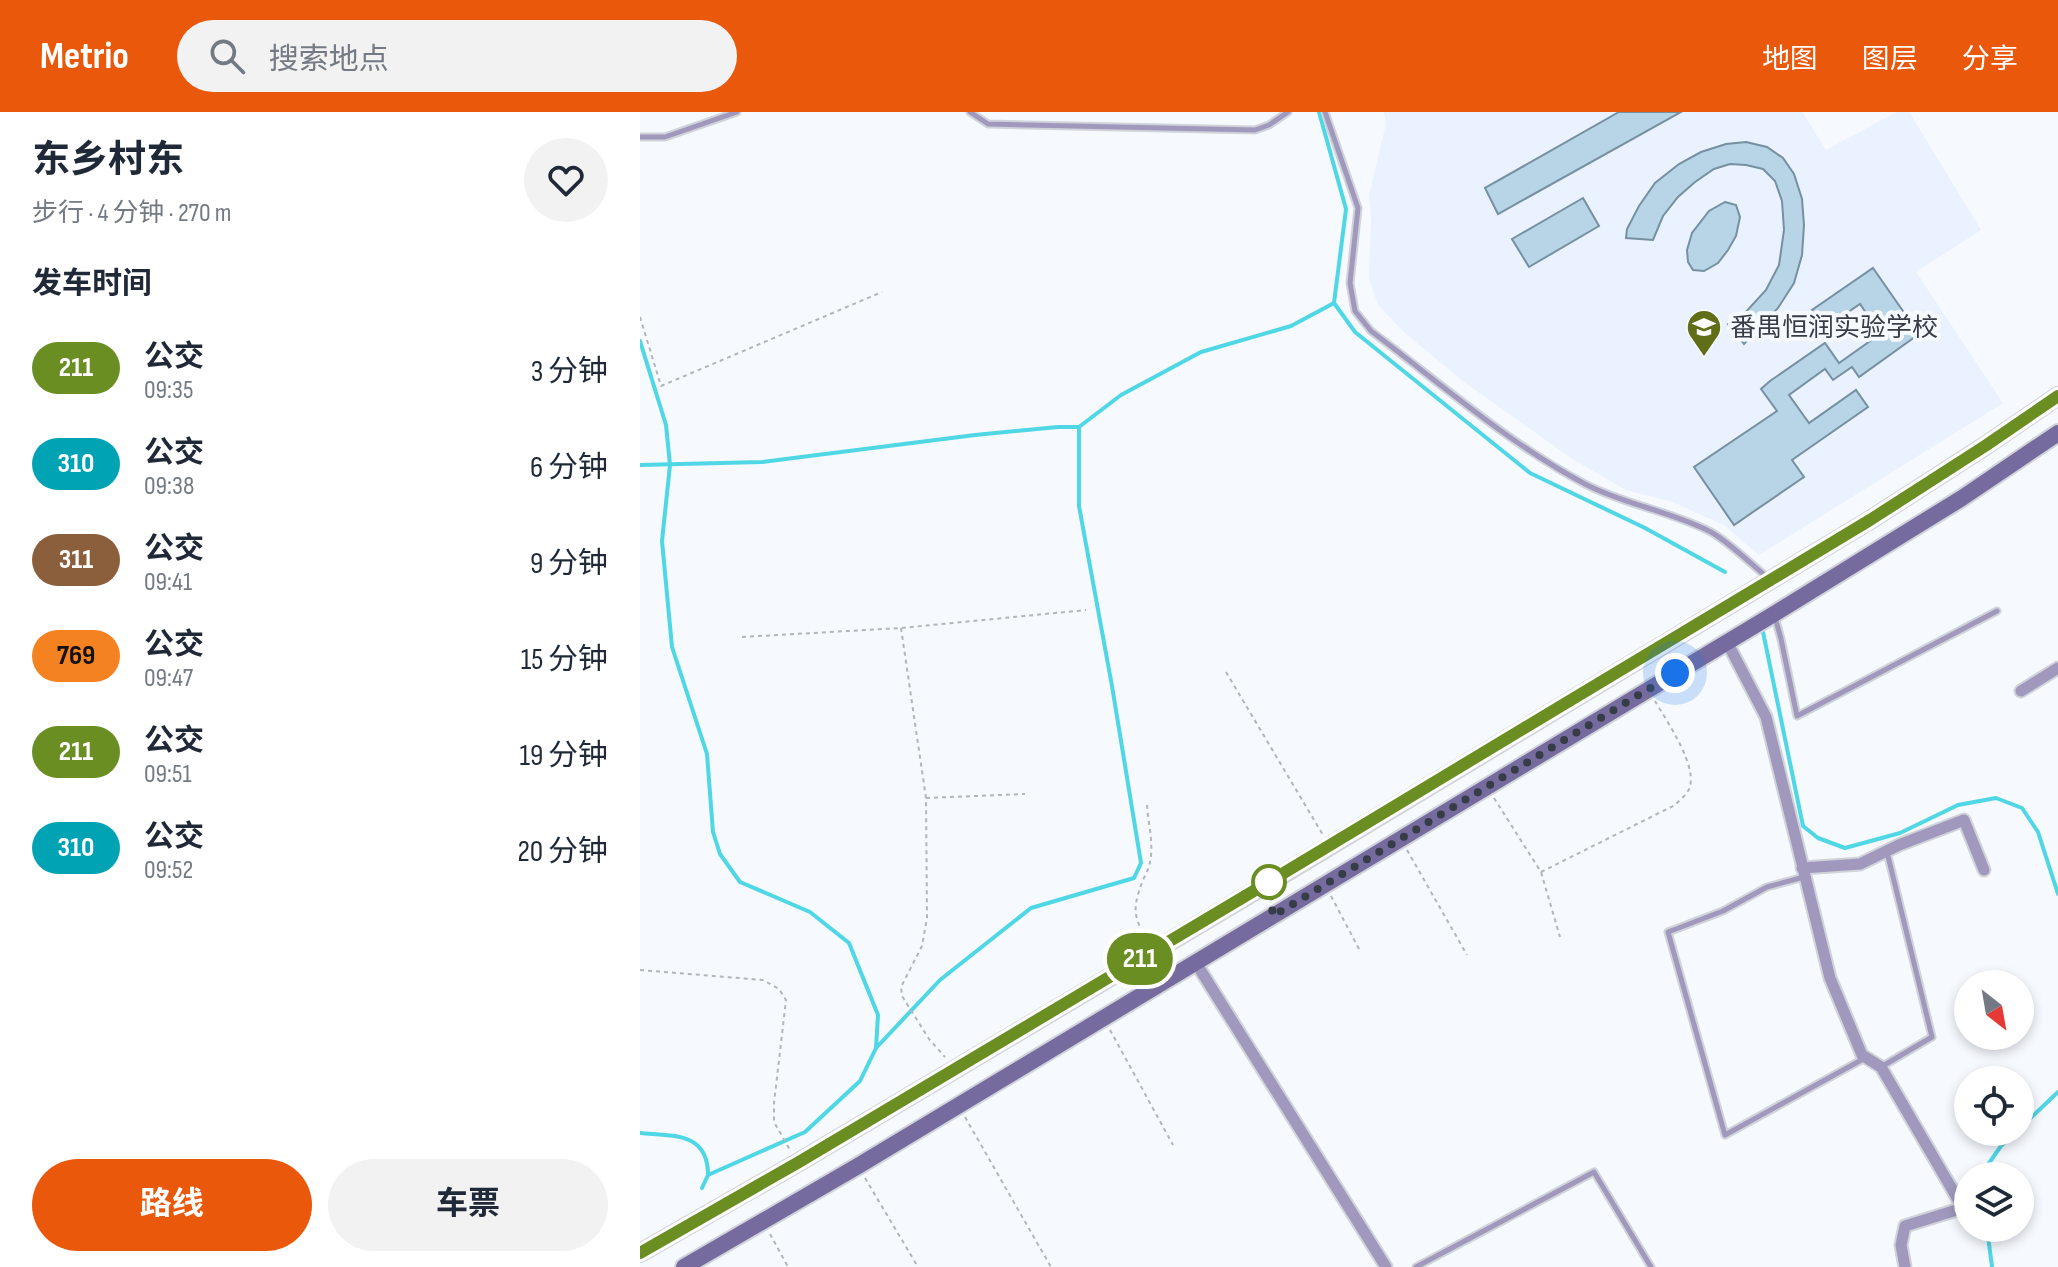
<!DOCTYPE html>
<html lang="zh">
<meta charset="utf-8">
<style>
body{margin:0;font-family:"Sofia Sans Condensed","Noto Sans SC",sans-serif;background:#f2f2f3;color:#1f2937;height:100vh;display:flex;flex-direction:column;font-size:30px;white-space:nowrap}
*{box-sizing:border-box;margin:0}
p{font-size:26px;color:#747a83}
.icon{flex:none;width:44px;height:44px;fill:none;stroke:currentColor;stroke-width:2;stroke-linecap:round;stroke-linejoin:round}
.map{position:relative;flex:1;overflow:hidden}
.side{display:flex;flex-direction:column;background:#fff;width:640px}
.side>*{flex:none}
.badge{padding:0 16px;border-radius:26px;font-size:28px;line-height:52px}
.needle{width:52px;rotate:149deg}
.controls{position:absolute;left:1314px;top:858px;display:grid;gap:16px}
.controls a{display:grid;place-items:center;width:80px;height:80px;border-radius:50%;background:#fff;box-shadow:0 4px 12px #0003;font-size:40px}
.you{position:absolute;width:40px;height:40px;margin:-20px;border:6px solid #fff;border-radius:50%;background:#1a73e8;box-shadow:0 0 0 12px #1a73e833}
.map>.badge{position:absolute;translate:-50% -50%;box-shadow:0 0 0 4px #fff}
h2{padding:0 32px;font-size:30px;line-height:72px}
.round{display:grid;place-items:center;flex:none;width:84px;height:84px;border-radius:42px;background:#f2f2f3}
.overview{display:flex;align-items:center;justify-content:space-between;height:136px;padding:0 32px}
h1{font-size:38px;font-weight:700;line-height:60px}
.button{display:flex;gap:16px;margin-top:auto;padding:16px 32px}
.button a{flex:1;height:92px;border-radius:48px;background:#ea580c;color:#fff;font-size:32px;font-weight:700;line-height:92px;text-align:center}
.button a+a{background:#f2f2f3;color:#1f2937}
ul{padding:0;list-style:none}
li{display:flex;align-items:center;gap:24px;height:96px;padding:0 32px}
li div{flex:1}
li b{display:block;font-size:30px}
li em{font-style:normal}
li .badge{min-width:88px;font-weight:700;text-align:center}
header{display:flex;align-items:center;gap:48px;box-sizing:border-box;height:112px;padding:0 40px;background:#ea580c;color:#fff}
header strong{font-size:38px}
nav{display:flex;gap:44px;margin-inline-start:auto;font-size:28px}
.search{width:560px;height:72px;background:#f2f2f3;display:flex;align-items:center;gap:20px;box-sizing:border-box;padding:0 28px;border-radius:44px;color:#747a83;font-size:30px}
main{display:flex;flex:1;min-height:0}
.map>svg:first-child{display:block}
.built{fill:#eaf1ff}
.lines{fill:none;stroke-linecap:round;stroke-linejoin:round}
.stream{stroke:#4fd7e6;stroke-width:4}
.building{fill:#b8d5e7;stroke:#7590a1;stroke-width:2}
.service-casing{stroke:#d0d3d9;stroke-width:9}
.minor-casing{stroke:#d0d3d9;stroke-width:15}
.secondary-casing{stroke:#d0d3d9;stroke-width:20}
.path{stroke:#b1b5bc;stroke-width:2;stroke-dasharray:4 4;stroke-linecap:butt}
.service{stroke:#a099bd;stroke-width:5}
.minor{stroke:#a099bd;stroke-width:11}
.secondary{stroke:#766b9f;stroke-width:16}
.line-casing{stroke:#fff;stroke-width:18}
.line{stroke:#6b8e23;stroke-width:12}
.walk{stroke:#373c47;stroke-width:8;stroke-dasharray:0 14.4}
.stop-dot{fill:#fff;stroke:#6b8e23;stroke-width:4}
.labels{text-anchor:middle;stroke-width:8;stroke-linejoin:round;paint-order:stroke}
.poi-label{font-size:26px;fill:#373c47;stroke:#f6f9fe;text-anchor:start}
</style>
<header>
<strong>Metrio</strong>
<div class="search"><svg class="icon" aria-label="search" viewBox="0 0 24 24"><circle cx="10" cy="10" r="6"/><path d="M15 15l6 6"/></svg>搜索地点</div>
<nav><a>地图</a><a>图层</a><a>分享</a></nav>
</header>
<main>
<section class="side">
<div class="overview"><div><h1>东乡村东</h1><p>步行 · 4 分钟 · 270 m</p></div><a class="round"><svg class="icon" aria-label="heart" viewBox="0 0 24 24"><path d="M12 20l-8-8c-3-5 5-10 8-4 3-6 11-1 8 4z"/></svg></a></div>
<h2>发车时间</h2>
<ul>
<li><span class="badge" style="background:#6b8e23;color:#fff">211</span><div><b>公交</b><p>09:35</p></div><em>3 分钟</em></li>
<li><span class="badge" style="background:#00a3b4;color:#fff">310</span><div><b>公交</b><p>09:38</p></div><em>6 分钟</em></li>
<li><span class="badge" style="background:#8b5e3c;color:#fff">311</span><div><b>公交</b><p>09:41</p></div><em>9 分钟</em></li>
<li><span class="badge" style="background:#f58220;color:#111">769</span><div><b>公交</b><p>09:47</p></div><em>15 分钟</em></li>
<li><span class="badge" style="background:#6b8e23;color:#fff">211</span><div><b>公交</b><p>09:51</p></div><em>19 分钟</em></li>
<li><span class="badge" style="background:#00a3b4;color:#fff">310</span><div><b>公交</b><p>09:52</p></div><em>20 分钟</em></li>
</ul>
<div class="button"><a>路线</a><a>车票</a></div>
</section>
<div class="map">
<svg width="1418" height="1155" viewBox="0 0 1418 1155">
<rect width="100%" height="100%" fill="#f6f9fe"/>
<polygon class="built" points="744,0 1162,0 1186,38 1257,0 1269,0 1341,118 1276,160 1363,291 1119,443 1084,413 1030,389 986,378 931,346 824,270 765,221 738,193 729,166 731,107 729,83 746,12"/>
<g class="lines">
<g class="stream">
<polyline points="679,0 706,97 694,191 715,220 890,361 1005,416 1085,460"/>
<polyline points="0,229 26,313 30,353 22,429 32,535 67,642 73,720 80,742 100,770 170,800 209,831 238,903 236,936 220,969 165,1020 68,1063 62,1076"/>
<polyline points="0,353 122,350 335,323 418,315 439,315"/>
<polyline points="1123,520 1163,714 1178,726 1205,736 1260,721 1318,693 1356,686 1382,696 1398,720 1418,782"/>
<polyline points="236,936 300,868 391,796 494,766 501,751 472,574 439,394 439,315 481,283 561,240 651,214 694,191"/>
<polyline points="1380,1016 1418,980"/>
<path d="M0 1021C33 1024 68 1020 68 1063"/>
<polyline points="1340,1064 1361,1034 1376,1020"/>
<polyline points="1347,1116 1352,1155"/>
</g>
</g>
<g class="building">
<polygon points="979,0 1041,0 858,102 845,76"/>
<polygon points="1106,30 1127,35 1143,46 1154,62 1162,87 1164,113 1162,143 1154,171 1138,196 1104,232 1088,212 1104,202 1126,178 1139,153 1144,118 1142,89 1135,69 1123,57 1106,53 1090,52 1074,57 1055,70 1038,85 1023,104 1013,128 986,126 987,117 999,94 1015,71 1039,52 1061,40 1086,32"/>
<polygon points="943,86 959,114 889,155 872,127"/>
<polygon points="1085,90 1096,93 1100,105 1096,124 1088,138 1078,151 1064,159 1053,158 1048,150 1047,138 1052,121 1069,99"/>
<polygon points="1233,156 1279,222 1219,265 1212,255 1193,268 1185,257 1149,283 1169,311 1216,278 1228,295 1152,348 1164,365 1094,413 1054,355 1137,299 1121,277 1130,269 1185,231 1199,251 1240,222 1220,192 1185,216 1172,198"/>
</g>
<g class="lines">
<g class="service-casing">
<g id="service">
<polyline points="330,0 348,12 615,18 629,13 648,0"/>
<path d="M685 0 718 96 710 171 715 199 731 219C800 271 868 331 945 372 985 393 1031 399 1071 420 1090 431 1111 452 1128 466"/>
<polyline points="0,25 25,25 97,0"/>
<polyline points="1135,505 1141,527 1157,604 1357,499"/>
<polyline points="1164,765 1127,775 1083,799 1028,820 1085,1023 1225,946"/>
<polyline points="1241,955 1292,925 1247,740"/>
<polyline points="776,1155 954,1060 1011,1155"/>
</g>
</g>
<g class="minor-casing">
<g id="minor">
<polyline points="1087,530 1126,605 1190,866 1222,943 1241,955 1323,1096 1265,1114 1261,1133 1265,1155"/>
<polyline points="1381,579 1418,556"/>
<polyline points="1162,756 1220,752 1259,733 1324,708 1344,758"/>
<polyline points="556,851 746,1155"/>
</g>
</g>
<g class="secondary-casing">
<g id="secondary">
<polyline points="0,1141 159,1050 637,766 1230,408 1345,334 1418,284"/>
<polyline points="44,1155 218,1054 1134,502 1322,386 1418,321"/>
</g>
</g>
<g class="path">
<polyline points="0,205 21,274 242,180"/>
<polyline points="261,516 286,686 287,806 282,834 261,875 262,884 289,927 305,945"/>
<polyline points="102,525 261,516 446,498"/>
<polyline points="586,560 683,723"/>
<polyline points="286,686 385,682"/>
<polyline points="854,686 901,760 920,825"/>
<path d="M507 693C508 711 514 732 510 750 509 756 506 762 503 768 493 794 492 804 507 827"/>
<polyline points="767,738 827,843"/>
<path d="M901 760 1035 693C1039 689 1045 684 1048 679 1061 658 1026 608 1015 589"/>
<polyline points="691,784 719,837"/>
<polyline points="0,858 123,868 139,877 146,888 134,991 134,1010 150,1038"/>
<polyline points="470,918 533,1033"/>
<polyline points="325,1005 411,1155"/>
<polyline points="225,1066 278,1155"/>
<polyline points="130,1122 148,1155"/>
</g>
<use href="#service" class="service"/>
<use href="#minor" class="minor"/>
<use href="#secondary" class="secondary"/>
</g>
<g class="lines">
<g class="line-casing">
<polyline id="line" points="0,1141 159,1050 612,780 1230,408 1345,334 1418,284"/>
</g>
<use href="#line" class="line"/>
<polyline class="walk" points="629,770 633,804 1035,561"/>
</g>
<defs>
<g id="school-pin" transform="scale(1.8)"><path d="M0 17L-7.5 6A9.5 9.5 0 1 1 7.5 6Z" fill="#616e18" stroke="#f6f9fe"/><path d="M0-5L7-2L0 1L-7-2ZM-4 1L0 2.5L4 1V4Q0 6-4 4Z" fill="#fff"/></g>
</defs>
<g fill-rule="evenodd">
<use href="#school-pin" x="1064" y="215"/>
</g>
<circle class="stop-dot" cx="629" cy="770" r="16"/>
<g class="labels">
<g class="poi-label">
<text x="1090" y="224">番禺恒润实验学校</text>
</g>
</g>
</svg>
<div class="controls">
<a><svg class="needle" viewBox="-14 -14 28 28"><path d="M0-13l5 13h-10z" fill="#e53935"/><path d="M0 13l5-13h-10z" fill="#747a83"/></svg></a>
<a><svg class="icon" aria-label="locate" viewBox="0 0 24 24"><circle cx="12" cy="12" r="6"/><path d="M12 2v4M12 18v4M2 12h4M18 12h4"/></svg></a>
<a><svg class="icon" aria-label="layers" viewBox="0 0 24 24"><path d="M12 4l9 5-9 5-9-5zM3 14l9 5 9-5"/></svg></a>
</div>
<div class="you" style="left:1035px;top:561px"></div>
<b class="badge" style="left:500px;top:847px;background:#6b8e23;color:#fff">211</b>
</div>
</main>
